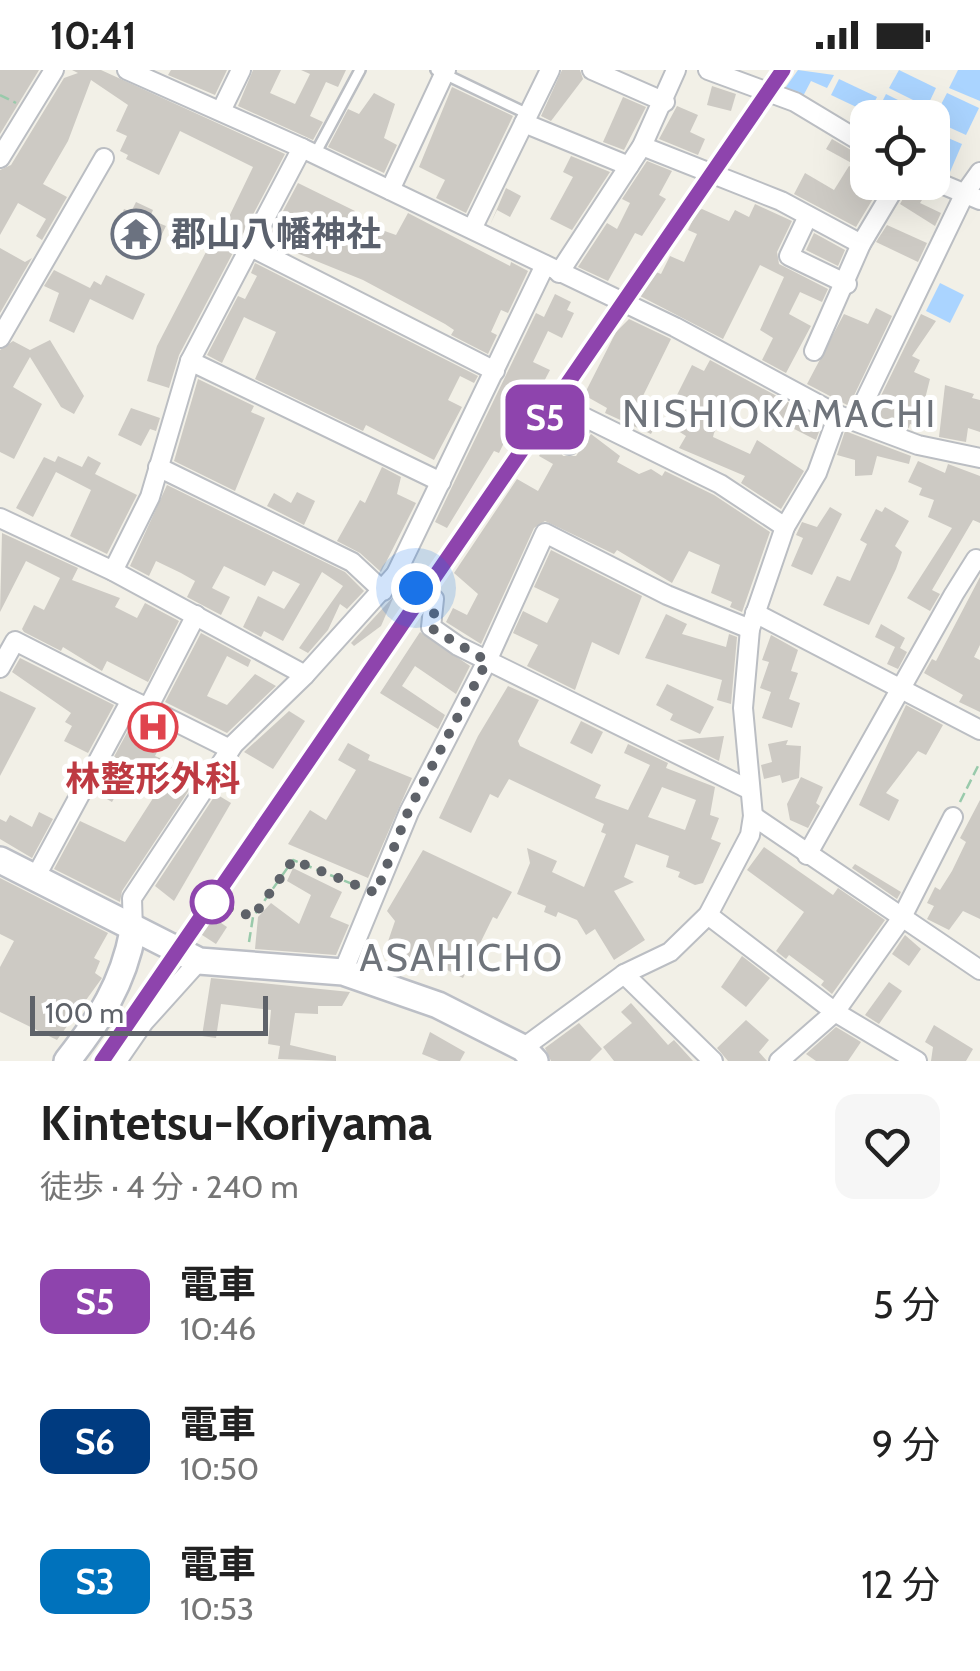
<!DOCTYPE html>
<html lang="ja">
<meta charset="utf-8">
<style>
body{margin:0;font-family:Cabin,"Noto Sans JP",sans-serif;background:#f6f6f6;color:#222;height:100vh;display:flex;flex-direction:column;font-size:38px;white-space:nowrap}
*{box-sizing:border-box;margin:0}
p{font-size:32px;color:#767676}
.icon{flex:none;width:55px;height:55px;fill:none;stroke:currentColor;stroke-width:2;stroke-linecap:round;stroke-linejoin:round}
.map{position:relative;height:991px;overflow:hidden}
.panel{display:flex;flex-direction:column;background:#fff;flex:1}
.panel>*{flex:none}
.badge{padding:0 20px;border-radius:15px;font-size:35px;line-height:65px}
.controls{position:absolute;left:850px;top:30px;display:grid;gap:20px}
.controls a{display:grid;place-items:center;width:100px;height:100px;border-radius:20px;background:#fff;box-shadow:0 10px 40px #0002;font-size:50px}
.scale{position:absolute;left:30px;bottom:25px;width:238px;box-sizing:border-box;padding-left:10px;border:5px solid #5e6269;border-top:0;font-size:28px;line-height:35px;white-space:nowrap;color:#5e6269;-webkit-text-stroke:8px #fff;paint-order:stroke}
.you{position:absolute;width:50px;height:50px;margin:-25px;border:8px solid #fff;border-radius:50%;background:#1a73e8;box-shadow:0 0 0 15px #1a73e833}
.map>.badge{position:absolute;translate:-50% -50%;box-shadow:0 0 0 5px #fff}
.round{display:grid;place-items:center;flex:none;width:105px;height:105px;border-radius:20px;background:#f6f6f6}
.headline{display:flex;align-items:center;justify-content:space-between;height:170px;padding:0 40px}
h1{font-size:48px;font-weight:700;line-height:75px}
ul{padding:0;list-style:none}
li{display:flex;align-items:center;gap:30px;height:140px;padding:0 40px}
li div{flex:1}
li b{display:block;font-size:38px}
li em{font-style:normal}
li .badge{min-width:110px;font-weight:700;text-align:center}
.status{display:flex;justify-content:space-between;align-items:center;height:70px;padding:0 50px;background:#fff;direction:ltr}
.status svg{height:28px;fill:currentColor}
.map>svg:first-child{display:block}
.water{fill:#aad4ff}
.building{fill:#cdcac4;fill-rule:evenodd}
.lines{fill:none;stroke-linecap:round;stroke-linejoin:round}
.lane-casing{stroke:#bbbec3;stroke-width:14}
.street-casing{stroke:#bbbec3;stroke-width:22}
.secondary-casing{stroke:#bcbfc6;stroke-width:30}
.path{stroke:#99caab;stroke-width:2.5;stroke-dasharray:10 5;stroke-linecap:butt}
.lane{stroke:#fff;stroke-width:9}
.street{stroke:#fff;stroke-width:18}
.secondary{stroke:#fff;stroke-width:25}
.rail-casing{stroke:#b8b9ba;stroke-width:9}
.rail{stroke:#fff;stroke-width:5;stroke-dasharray:15;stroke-linecap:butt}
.line-casing{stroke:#fff;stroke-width:22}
.line{stroke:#8e44ad;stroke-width:15}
.walk{stroke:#5e6269;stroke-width:10;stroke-dasharray:0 18}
.stop-dot{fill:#fff;stroke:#8e44ad;stroke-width:5}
.labels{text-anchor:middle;stroke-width:10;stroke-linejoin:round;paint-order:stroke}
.worship-label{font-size:35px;font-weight:bold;fill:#5b616d;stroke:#fff;text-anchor:start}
.health-label{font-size:35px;font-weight:bold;fill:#be3a42;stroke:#fff}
.neighbourhood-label{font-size:38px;letter-spacing:2.5px;fill:#6f747b;stroke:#fff}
</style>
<div class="status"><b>10:41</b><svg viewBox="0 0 49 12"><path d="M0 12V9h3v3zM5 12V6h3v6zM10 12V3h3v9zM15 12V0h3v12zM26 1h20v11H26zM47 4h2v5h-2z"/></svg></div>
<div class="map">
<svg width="980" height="991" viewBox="0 0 980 991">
<rect width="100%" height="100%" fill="#f2f0e7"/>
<g class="water">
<polygon points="798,0 834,5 827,18 811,11 801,30 783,21"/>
<polygon points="899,0 936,18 927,37 889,18"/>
<polygon points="958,0 980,0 980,31 949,18"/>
<polygon points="839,9 877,27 869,43 831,25"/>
<polygon points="947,23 979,38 966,65 933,50"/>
<polygon points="886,24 924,43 922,47 876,44"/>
<polygon points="932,61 962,74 947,109 933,103"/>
<polygon points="940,213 964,225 950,253 926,241"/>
</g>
<g class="building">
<polygon points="0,0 39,0 0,64"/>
<polygon points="72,0 101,0 285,84 179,285 169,318 147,311 157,276 206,182 211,184 253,97 180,61 159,105 126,89 128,85 120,81 127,66 116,61 128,35 91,10 68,71 43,114 67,127 42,170 36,166 46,149 18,133 0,165 0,100 11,95 64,8 78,3"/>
<polygon points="171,0 227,0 215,25 168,5"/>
<polygon points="253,0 281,0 270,23 295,34 310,4 301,0 346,0 338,17 326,12 310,46 323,52 313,70 238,36"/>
<polygon points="562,0 580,0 583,9 551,51 541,46"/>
<polygon points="712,16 736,24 731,41 707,35"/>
<polygon points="452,17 513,46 466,143 436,128 445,110 419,97"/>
<polygon points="374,23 395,34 384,68 397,75 384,103 328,77 348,39 359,44"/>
<polygon points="623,27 646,37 624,80 603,72"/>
<polygon points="677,36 698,45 690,62 705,69 698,85 659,69"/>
<polygon points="832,69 868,90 868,102 826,79"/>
<polygon points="571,86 610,102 572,160 550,149 573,107 563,102"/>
<polygon points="647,91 672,101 659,125 666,129 642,166 635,163 608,211 578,197 607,153 617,159 630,133 622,129"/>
<polygon points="849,96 868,107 868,112 883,112 856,157 794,124 805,103 834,120"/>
<polygon points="298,113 355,141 352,146 379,159 396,165 408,143 510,196 511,192 528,201 508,243 501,240 491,262 497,265 488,284 451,265 454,260 445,254 363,210 267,171"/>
<polygon points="506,118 521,126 510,147 497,140 490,155"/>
<polygon points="908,120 922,130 920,133 941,143 935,156 900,134"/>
<polygon points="136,132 153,140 149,149 166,156 160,168 144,161 139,171 121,163 125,155 119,152 124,139 131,142"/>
<polygon points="755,134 792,151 777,182 779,194 828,219 822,232 800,222 789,244 811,256 786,303 762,290 773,268 760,260 784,207 760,195 723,269 640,226 656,202 661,204 670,186 684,192 697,164 688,160 697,141 702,139 729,151 735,140 749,147"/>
<polygon points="887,155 927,173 918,192 876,172"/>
<polygon points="814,163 845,180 838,196 806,180"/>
<polygon points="0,178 25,192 32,188 0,243"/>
<polygon points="255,193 478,306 474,313 460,306 448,330 462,337 434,390 366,355 363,361 255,309 276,262 248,249 244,247 222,293 207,285 238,226 245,229 257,206 251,203"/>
<polygon points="54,200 90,218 94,211 101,215 106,205 145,224 133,250 90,229 74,263 49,251 59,223 44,216"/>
<polygon points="555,224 571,232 567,240 574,243 562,268 548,261 533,292 550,300 527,344 520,340 499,383 494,381 447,458 435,452 536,243 544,247"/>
<polygon points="876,238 892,246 849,336 807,314 844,244 868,254"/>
<polygon points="921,244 936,251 912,286 920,290 914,302 930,309 918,357 910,354 909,358 872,344"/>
<polygon points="629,249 671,269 637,338 657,352 651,364 605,343 607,338 584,325 616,262"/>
<polygon points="50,270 84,326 74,344 61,337 30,287 13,317 42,334 14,389 0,382 0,280 13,271 30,280"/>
<polygon points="710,290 823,351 816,370 735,329 714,363 713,367 750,384 757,370 804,401 781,439 741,413 745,406 679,378 686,366 675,359 688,333 676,327 692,295 704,301"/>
<polygon points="198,309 254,336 251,342 265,348 235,421 174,391"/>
<polygon points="945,315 974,324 972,328 980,330 980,362 968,358 966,372 939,367"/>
<polygon points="131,338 160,348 156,361 150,359 141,376 118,365"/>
<polygon points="563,344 571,348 557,374 563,386 576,386 591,364 620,386 617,392 639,404 651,399 662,406 665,401 714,425 770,462 742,542 730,537 732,532 711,523 720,495 689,481 672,513 617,480 614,484 545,451 534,458 481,574 446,552 453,538 467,545 478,524 454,503 517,409 538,421 553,394 539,386"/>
<polygon points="845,361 911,386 909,394 877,386 872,405 855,406 855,390 837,385"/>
<polygon points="58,386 82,397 88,386 101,393 95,404 137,425 107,484 70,466 91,420 56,402 33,447 16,438 44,387 55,392"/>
<polygon points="918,391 945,403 948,394 980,406 980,453 973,450 932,520 940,524 930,541 907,528 952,458 928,447 934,430 919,425 922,418 908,412"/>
<polygon points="382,397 401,407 397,424 416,433 381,502 360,483 337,471 360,430 365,433"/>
<polygon points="167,415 345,502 364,521 347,539 340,534 328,560 308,583 299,578 343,516 322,502 283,571 264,561 261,567 243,557 258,526 284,539 300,514 273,501 265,516 224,496 212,518 230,527 221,545 187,527 195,511 181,503 156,491 149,506 130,496"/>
<polygon points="297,422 315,431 304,455 267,436 274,423 291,433"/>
<polygon points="830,437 842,444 812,505 791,496 803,468 796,465 802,452 817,457"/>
<polygon points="885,437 909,451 895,476 902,482 896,499 869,555 823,535 837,506 850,511 867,474 860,470 876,439 882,442"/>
<polygon points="2,463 78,498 72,510 120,528 115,537 137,548 145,533 179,551 148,612 107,591 102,601 63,577 61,581 24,562 22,559 34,535 44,540 60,508 26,491 0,542"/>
<polygon points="551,480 642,526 619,585 592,572 575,620 527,596 538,575 513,563 523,541 547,553 559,529 534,517"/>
<polygon points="980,507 980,575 974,587 980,590 980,642 959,632 963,625 924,603 932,589 936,591"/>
<polygon points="394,526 381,556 354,576 351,573"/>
<polygon points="666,544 687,554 682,564 726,577 729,564 737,567 731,634 717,630 722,610 645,588"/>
<polygon points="881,554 905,568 900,578 907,582 898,599 887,594 895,577 875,567"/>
<polygon points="420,562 470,596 456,624 415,596 402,616 445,645 438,659 380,623"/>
<polygon points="201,563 251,590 248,597 227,586 207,626 227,635 255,604 276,616 227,663 165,632"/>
<polygon points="771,565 798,580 791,601 798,603 789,629 800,633 792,658 762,648 771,622 760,618 769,592 762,590"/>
<polygon points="20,588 114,635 88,683 64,671 72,656 65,652 71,643 12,602"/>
<polygon points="667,614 714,637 700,664 670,650 673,644 656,635"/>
<path d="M508 616 539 630 518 671 520 676 601 715 595 728 628 740 650 695 624 683 628 674 668 693 666 698 715 717 710 745 719 748 711 769 721 773 703 813 695 815 678 807 680 802 666 797 669 786 636 774 624 807 634 812 614 821 645 870 614 890 595 859 586 865 577 850 558 842 556 847 544 842 546 836 517 824 530 793 527 778 557 791 552 802 584 817 606 764 601 762 604 754 509 709 498 728 490 724 471 763 439 748 478 666ZM662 717 696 730 685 760 648 747Z"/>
<polygon points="0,621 36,638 0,706"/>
<polygon points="906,635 943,655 926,685 918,681 886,723 899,730 889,751 859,735"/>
<polygon points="289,641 305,651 273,699 244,682"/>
<polygon points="136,646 167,662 155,686 199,705 122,821 120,832 54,799 80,751 125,772 157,722 127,705 112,732 95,722"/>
<polygon points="581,651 603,662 592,684 570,673"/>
<polygon points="724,666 719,691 677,670"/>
<polygon points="788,670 786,675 801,676 799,708 782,713 780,705 764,709 761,695 772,692 768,674"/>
<polygon points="348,673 370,685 368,690 412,708 368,808 288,774 310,740 326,750 356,700 338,690"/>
<polygon points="801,707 823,717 816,733 820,736 808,758 790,750 787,734"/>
<polygon points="216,724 231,733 174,831 155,816"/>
<polygon points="980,730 980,849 963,841 949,860 927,849 934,836 927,833 935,817 940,820 952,801 966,772 960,768"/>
<polygon points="39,742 53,749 32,788 0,769 0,749 6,752 10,745 32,757"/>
<polygon points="764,777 833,825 838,818 885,850 832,924 821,915 824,911 789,885 786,889 776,881 804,842 747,800"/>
<polygon points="423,780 512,822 497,849 493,847 463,908 433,893 430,902 383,886 395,851 387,841"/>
<polygon points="855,794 901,822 897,829 852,798"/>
<polygon points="293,798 342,822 330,847 349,855 336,885 255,879 258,847 271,833 299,854 311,825 287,811"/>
<polygon points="0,808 108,863 94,888 100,891 95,903 102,908 57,970 0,942 0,897 14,871 0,864"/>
<polygon points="211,846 227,857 216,874 199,863"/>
<polygon points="905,865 921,879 909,896 892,884"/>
<polygon points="742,886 770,908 746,937 721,917"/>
<polygon points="211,908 350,922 342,936 318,936 318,944 295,943 290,975 336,986 336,991 278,989 280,976 268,974 271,940 221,934 216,968 202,966"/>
<polygon points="889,912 902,921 879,954 865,945"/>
<polygon points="631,933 668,975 674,970 693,991 614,991 603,977 632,953 621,942"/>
<polygon points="746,950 769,970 759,982 767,991 728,991 717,978"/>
<polygon points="579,953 602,979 590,991 551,991 545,978"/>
<polygon points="934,955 973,979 966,991 931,991 933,977 925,972"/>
<polygon points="836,957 861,972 848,991 816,991 806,984"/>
<polygon points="430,962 465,982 460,991 439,991 422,984"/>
</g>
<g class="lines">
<g class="lane-casing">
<g id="lane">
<polyline points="436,0 528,44"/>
<polyline points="315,84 360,0"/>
</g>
</g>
<g class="street-casing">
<g id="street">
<polyline points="127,0 302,78 675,257 838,345 918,375 980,388"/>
<polyline points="592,0 665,32"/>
<polyline points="708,0 795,32 868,76"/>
<polyline points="221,41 241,0"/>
<polyline points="524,53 629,96"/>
<polyline points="642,76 781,131 861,174"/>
<polyline points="0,88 54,0"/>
<polyline points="932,110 980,130"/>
<polyline points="390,120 446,0"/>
<polyline points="808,146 789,186 847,214"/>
<polyline points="472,159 550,0"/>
<polyline points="249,176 495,301"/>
<polyline points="559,203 642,76 676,0"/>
<polyline points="0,268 104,88"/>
<polyline points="814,281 861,174 898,112"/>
<polyline points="190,291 441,412"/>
<polyline points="855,351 965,123 980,102"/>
<polyline points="569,375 586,348 720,414 785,457"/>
<polyline points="158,397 352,492 383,521"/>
<polyline points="0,448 113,501 305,605"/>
<polyline points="113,501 150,427 190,291 302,78"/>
<polyline points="396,504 434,529 431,557 458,576 748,719"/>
<polyline points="755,543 980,660"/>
<polyline points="0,598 15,571 131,630"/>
<polyline points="148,638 230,679"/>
<polyline points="753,746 980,900"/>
<polyline points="807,785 954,524 976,489 980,491"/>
<polyline points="35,808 131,630 148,638 196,545"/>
<polyline points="708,845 835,942 917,991"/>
<polyline points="133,861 132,828 234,674 305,605 396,504 545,195"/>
<polyline points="343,902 409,742 487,591 545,463 667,525 750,559"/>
<polyline points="624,904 713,991"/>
<polyline points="523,978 624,904 670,882 708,845 750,765 753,746 743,638 750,559 785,457 817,403 838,345"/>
<polyline points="117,991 144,952 199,891"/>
<polyline points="779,991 835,942 901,849 953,747"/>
</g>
</g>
<g class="secondary-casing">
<g id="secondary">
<polyline points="0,790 199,891 343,902 438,935 523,978 535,991"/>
<path d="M67 991C100 949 123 914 133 861"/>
</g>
</g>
<g class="path">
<polyline points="0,25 16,33"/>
<polyline points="960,732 980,692"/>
<polyline points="249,872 253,847 293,790 360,817"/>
</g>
<use href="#lane" class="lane"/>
<use href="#street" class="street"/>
<use href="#secondary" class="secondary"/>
<g class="rail-casing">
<polyline id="rail" points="102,991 783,0"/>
</g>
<use href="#rail" class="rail"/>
</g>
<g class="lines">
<g class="line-casing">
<polyline id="line" points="102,991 783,0"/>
</g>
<use href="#line" class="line"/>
<polyline class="walk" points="212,832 253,847 293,790 376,823 408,742 487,591 431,558 436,534 416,518"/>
</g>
<defs>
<g id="temple-ring" transform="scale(2.5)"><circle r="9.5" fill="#fff" stroke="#6b7280" stroke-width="1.5"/><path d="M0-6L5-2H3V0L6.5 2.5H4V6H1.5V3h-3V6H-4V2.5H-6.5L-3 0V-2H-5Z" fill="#6b7280"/></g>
<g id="hospital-ring" transform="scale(2.5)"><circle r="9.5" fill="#fff" stroke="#e0444e" stroke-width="1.5"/><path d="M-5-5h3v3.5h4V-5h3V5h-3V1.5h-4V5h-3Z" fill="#e0444e"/></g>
</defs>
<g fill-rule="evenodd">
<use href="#temple-ring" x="136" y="164"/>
<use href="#hospital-ring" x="153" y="657"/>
</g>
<circle class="stop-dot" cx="212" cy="832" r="20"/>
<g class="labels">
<g class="worship-label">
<text x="171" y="176">郡山八幡神社</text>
</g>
<g class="health-label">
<text x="153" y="721">林整形外科</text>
</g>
<g class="neighbourhood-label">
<text x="780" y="357">NISHIOKAMACHI</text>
<text x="462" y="901">ASAHICHO</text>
</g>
</g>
</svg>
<div class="controls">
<a><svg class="icon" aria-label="locate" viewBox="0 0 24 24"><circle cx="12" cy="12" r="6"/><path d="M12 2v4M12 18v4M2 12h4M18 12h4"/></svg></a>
</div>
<div class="scale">100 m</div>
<div class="you" style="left:416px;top:518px"></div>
<b class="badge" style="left:545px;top:347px;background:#8e44ad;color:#fff">S5</b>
</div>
<section class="panel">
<div class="headline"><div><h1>Kintetsu-Koriyama</h1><p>徒歩 · 4 分 · 240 m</p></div><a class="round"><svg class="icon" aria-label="heart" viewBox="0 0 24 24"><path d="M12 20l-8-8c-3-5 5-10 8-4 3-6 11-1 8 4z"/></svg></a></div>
<ul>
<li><span class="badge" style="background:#8e44ad;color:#fff">S5</span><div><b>電車</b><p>10:46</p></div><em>5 分</em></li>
<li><span class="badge" style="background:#003b80;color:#fff">S6</span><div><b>電車</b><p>10:50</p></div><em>9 分</em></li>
<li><span class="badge" style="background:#0072bc;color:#fff">S3</span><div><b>電車</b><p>10:53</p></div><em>12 分</em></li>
</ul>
</section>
